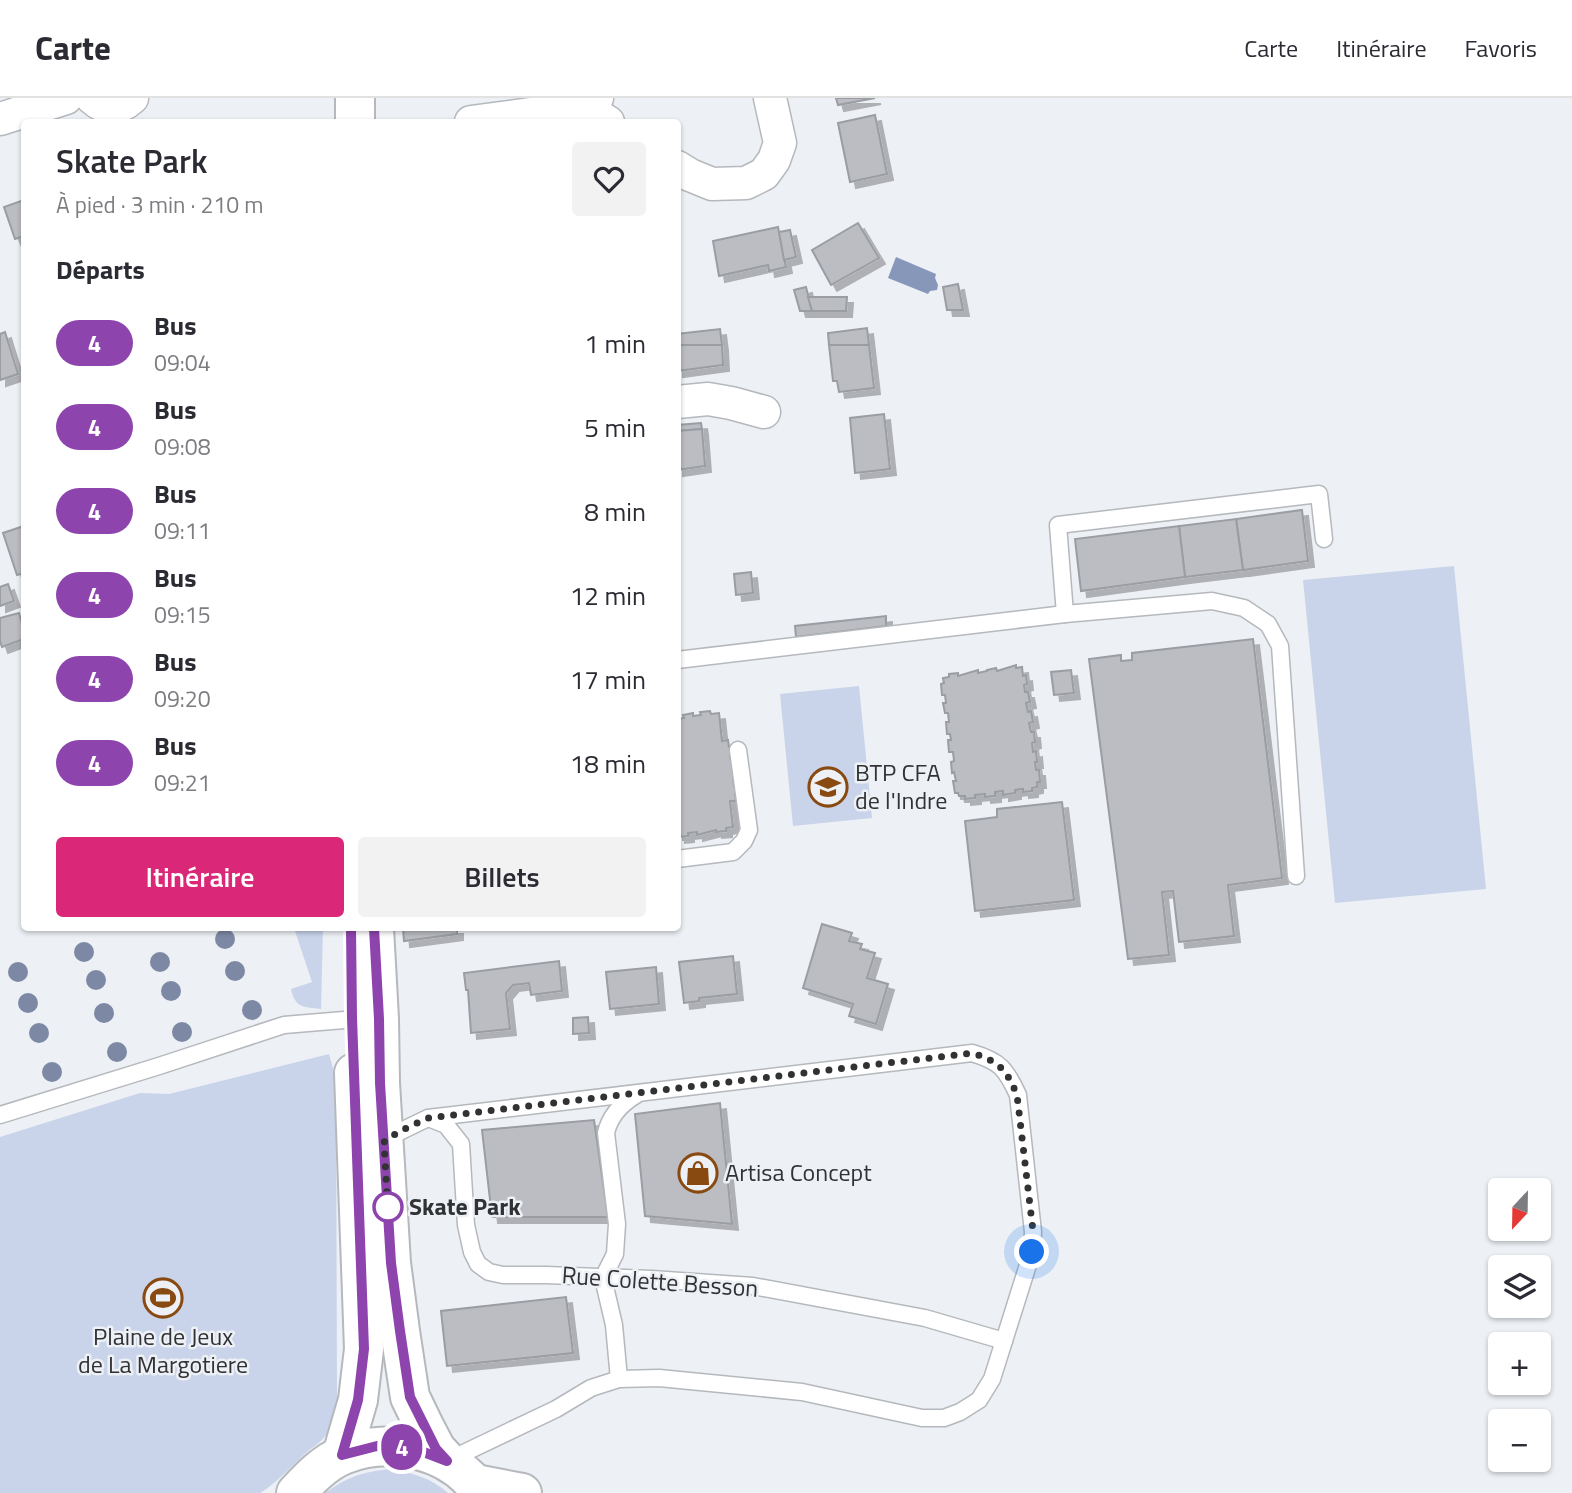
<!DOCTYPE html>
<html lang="fr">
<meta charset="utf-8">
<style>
body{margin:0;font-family:"Titillium Web",sans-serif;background:#f2f2f3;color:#2b2b33;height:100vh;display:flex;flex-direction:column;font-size:26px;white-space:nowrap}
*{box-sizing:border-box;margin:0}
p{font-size:23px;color:#7c7c81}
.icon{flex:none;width:38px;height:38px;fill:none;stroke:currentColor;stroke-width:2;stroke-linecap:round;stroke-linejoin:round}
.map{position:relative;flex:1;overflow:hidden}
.panel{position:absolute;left:21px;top:21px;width:660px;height:812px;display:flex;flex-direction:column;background:#fff;border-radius:7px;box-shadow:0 2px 5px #0004}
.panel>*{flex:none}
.badge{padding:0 14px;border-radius:23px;font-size:24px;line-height:46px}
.needle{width:46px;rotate:202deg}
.controls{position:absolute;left:1488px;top:1080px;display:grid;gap:14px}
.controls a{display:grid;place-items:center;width:63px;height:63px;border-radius:7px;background:#fff;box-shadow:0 2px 5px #0004;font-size:35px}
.you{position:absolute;width:35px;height:35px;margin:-18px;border:5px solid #fff;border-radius:50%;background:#1a73e8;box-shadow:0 0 0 10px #1a73e833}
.map>.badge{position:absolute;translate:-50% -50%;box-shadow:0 0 0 4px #fff}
h2{padding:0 35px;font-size:26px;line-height:63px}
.round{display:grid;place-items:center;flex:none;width:74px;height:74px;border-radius:7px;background:#f2f2f3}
.headline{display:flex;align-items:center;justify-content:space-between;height:119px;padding:0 35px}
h1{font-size:33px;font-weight:600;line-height:52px}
.button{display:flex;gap:14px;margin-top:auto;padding:14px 35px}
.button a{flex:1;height:80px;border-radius:7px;background:#db2777;color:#fff;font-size:28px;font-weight:600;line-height:80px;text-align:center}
.button a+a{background:#f2f2f3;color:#2b2b33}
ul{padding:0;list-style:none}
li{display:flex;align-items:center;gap:21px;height:84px;padding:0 35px}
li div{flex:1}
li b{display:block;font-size:26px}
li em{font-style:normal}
li .badge{min-width:77px;font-weight:700;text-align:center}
header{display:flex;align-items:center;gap:42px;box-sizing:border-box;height:98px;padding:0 35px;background:#fff;border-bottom:2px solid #e1e1e2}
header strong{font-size:33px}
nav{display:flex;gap:38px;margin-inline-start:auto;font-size:24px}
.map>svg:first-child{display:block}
.green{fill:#c9d4eb}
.water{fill:#8797ba}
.building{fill:#bbbdc3;stroke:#9a9da2;stroke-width:2;filter:url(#shadow)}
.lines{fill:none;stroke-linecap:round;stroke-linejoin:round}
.lane-casing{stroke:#b5b8bd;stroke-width:19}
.street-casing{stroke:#b5b8bd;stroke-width:35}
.primary-casing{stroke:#b5b8bd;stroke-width:42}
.lane{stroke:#fff;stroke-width:16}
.street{stroke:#fff;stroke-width:32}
.primary{stroke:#fff;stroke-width:38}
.tree{fill:#7d88a4}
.line-casing{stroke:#fff;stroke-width:16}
.line{stroke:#8e44ad;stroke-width:10}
.walk{stroke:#313234;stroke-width:7;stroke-dasharray:0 12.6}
.stop-dot{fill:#fff;stroke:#8e44ad;stroke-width:3.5}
.labels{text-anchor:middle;stroke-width:5;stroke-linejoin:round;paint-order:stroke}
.poi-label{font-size:24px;fill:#313234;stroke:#edf0f5;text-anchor:start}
.stop-label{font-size:24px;font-weight:bold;fill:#313234;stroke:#edf0f5;text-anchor:start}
.street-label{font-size:24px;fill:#313234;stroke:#edf0f5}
</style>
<header>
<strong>Carte</strong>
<nav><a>Carte</a><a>Itinéraire</a><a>Favoris</a></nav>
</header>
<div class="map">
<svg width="1572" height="1395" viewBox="0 0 1572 1395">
<defs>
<filter id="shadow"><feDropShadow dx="6" dy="6" stdDeviation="0" flood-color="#0004"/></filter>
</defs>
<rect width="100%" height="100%" fill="#edf0f5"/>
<g class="green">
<polygon points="1454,468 1486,791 1335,805 1303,482"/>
<polygon points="859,588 872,720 793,728 780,596"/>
<path d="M294 830H323L321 911C304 909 295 910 291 891L312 884Z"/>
<path d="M329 956 336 981 337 1302C334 1313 332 1325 327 1335 322 1344 314 1348 307 1354 291 1368 278 1384 260 1395H0V1039L140 995 169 996Z"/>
<path d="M391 1371C413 1375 431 1380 448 1395H325C349 1378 362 1374 391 1371Z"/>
</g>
<polygon class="water" points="896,159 936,176 935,180 938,187 937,192 930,193 928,196 888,180"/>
<g class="building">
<polygon points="836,0 875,0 838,7"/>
<polygon points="875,17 887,76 850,84 838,25"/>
<polygon points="24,99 24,138 15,141 4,109 24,102 23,100"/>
<polygon points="858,125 879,160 831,187 812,152"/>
<polygon points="778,129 786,169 769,173 768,167 719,178 713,143"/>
<polygon points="790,132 796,159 784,162 779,134"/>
<polygon points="958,186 963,212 947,212 943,189"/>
<polygon points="806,189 812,213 800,213 794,192"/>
<polygon points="808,199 847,199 846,213 812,213"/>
<polygon points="867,230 869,247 829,247 828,235"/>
<polygon points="720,231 722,247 677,247 677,236"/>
<polygon points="5,234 18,276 0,282 0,236"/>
<polygon points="677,247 722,247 723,267 677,273"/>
<polygon points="829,247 869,247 874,290 839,294 837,283 833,283"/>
<polygon points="884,316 890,371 855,375 850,320"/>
<polygon points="701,325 702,331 677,333 677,327"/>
<polygon points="702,331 705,368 677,372 677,333"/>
<polygon points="1302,412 1308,463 1243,472 1236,421"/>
<polygon points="1236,421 1243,472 1185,479 1179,428"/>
<polygon points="24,428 24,475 17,477 3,435"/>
<polygon points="1179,428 1185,479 1081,493 1075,441"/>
<polygon points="751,474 753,495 736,497 734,476"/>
<polygon points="8,486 14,503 0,508 0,489"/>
<polygon points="19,515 24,533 24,541 2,549 0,543 0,520"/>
<polygon points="886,518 886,528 796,539 795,528"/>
<polygon points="1253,541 1282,780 1228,787 1234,838 1179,844 1173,793 1162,794 1169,857 1128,861 1089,561 1121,557 1121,563 1132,562 1132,555"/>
<polygon points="1016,567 1016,570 1022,569 1023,578 1026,577 1027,586 1024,587 1025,594 1028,594 1030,604 1026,605 1028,614 1031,613 1033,624 1029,625 1031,634 1034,634 1035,644 1032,645 1033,654 1036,653 1037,664 1035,664 1036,672 1039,672 1040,684 1037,684 1037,689 1032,690 1032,693 1023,694 1023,691 1015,692 1015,695 1003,697 1003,693 995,694 995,698 985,699 985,696 975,697 975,700 965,701 965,698 959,698 958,695 955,695 953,683 956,683 954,674 952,675 951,664 954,663 953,654 949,654 948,642 951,642 950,636 947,636 946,624 949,624 948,615 945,615 943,605 946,605 945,597 942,597 941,586 944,585 943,580 949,579 949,576 958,575 958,578 978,572 978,575 987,573 987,572 996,570 997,573"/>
<polygon points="1071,572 1074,595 1054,597 1051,574"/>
<polygon points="710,613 711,616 719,615 722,643 728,642 729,649 732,649 733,658 730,658 732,667 735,666 736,676 733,676 734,688 737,688 738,696 735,696 736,703 730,703 733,729 726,730 726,733 716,734 716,732 697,737 697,734 688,735 688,738 679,739 679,736 677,736 677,621 684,620 683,617 693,615 693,618 701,617 700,614"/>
<polygon points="1062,704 1074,802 975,813 965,723 997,719 997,711"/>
<polygon points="822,826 852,835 849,843 862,846 860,851 875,855 867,880 888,886 876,926 849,918 853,906 803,890"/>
<polygon points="403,830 457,830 457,836 404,843"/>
<polygon points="733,858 737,896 699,900 699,903 684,905 679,864"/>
<polygon points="559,863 562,893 531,897 529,885 513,887 506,895 510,931 471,935 468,892 466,892 464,875"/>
<polygon points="656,869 659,906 610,911 606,874"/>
<polygon points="588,919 589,935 573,936 573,920"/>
<polygon points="720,1005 732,1126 645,1118 635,1016"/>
<polygon points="594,1022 608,1119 492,1119 482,1032"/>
<polygon points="566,1199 573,1255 447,1268 441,1213"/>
</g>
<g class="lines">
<g class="lane-casing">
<g id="lane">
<polyline points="1065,516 1058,427 1319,396 1324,441"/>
<polyline points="677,562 1065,516 1212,503 1244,510 1268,526 1280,548 1296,778"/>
<polyline points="677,761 733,754 744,743 749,732 738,652"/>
<polyline points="0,1017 159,968 284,927 344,922 352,920"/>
<polyline points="431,1021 446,1027 461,1046 466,1127 472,1154 478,1166 489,1174 503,1177 546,1177 652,1181 753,1188 925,1220 1004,1243"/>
<path d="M386 1043 399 1034 428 1020 972 955C1000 963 1006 971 1018 997L1033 1134 1032 1154 992 1281 979 1302 960 1314 944 1320H922L802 1294 659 1280 619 1281 591 1290 556 1311 447 1363"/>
<path d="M619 1281 614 1227 603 1180 615 1156 617 1126 606 1035C610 1017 621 1006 636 997"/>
</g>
</g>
<g class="street-casing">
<g id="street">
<path d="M92 0C105 12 119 12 132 0"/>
<polyline points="584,9 608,24"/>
<polyline points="0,21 66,0"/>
<polyline points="471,24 584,9 597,0"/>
<polyline points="677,69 690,77 712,86 746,85 764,76 774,62 780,45 770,0"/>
<polyline points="677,304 708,301 731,305 764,314"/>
</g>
</g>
<g class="primary-casing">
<g id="primary">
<polyline points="355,24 355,0"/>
<polyline points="374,830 379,921 380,985 391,1165 400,1233 410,1299 424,1328 436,1351 447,1363"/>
<polyline points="342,1357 358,1302 364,1251 354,975"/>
<polyline points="475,1386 522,1395"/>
<path d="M296 1395C310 1380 324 1365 343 1357 390 1338 452 1351 481 1395"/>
</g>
</g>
<use href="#lane" class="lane"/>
<use href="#street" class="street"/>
<use href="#primary" class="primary"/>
</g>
<g class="tree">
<circle cx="225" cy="841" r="10"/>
<circle cx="84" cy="854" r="10"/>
<circle cx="160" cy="864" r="10"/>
<circle cx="235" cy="873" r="10"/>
<circle cx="18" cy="874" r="10"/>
<circle cx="96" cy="882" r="10"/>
<circle cx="171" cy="893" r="10"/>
<circle cx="28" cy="905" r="10"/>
<circle cx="252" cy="912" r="10"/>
<circle cx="104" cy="915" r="10"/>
<circle cx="182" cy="934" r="10"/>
<circle cx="39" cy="935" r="10"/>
<circle cx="117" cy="954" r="10"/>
<circle cx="52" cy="974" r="10"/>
</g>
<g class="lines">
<g class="line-casing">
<polyline id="line" points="351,830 352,920 364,1251 358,1302 342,1357 377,1348 413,1350 447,1363 436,1351 410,1299 400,1233 391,1165 380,985 379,921 374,830"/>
</g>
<use href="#line" class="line"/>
<path class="walk" d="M388 1109V1114L384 1044 398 1034 428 1020 972 955C1000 964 1006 971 1017 997L1033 1133 1032 1154"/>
</g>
<defs>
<g id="school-ring" transform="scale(2.0125)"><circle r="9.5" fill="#edf0f5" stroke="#894a11" stroke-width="1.5"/><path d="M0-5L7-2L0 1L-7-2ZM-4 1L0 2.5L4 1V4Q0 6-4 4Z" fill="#894a11"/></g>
<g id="shop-ring" transform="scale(2.0125)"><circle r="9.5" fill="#edf0f5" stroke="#894a11" stroke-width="1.5"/><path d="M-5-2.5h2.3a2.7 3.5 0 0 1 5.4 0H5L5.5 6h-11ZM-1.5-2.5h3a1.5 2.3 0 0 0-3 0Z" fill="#894a11"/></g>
<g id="stadium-ring" transform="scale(2.0125)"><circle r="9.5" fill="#edf0f5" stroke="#894a11" stroke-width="1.5"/><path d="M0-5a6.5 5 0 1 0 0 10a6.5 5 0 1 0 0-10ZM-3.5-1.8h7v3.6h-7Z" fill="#894a11"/></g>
</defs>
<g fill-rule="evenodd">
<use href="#school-ring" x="828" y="689"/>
<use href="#shop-ring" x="698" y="1075"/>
<use href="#stadium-ring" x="163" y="1200"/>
</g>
<circle class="stop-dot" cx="388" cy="1109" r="14"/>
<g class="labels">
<g class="poi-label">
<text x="855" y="683">BTP CFA<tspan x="855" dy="28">de l'Indre</tspan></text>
<text x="725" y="1083">Artisa Concept</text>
<text x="163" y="1247" text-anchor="middle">Plaine de Jeux<tspan x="163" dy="28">de La Margotiere</tspan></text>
</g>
<g class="stop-label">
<text x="409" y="1117">Skate Park</text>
</g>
<g class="street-label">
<text transform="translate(660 1184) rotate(4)" y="8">Rue Colette Besson</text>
</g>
</g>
</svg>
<div class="controls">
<a><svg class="needle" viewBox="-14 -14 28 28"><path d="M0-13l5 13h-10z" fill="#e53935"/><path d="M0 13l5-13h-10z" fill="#7c7c81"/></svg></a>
<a><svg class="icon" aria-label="layers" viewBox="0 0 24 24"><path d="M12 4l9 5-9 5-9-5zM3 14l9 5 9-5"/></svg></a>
<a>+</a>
<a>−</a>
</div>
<div class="you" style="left:1032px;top:1154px"></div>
<b class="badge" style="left:402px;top:1349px;background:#8e44ad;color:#fff">4</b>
<section class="panel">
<div class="headline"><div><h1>Skate Park</h1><p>À pied · 3 min · 210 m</p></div><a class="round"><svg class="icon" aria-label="heart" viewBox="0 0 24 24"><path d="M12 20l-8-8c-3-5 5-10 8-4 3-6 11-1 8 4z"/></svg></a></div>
<h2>Départs</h2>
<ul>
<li><span class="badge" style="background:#8e44ad;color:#fff">4</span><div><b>Bus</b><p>09:04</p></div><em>1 min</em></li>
<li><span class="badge" style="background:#8e44ad;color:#fff">4</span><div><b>Bus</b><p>09:08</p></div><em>5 min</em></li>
<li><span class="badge" style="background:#8e44ad;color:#fff">4</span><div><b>Bus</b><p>09:11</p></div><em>8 min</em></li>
<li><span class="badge" style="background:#8e44ad;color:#fff">4</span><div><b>Bus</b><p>09:15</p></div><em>12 min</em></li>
<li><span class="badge" style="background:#8e44ad;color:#fff">4</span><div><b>Bus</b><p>09:20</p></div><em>17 min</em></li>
<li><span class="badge" style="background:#8e44ad;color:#fff">4</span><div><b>Bus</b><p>09:21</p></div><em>18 min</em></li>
</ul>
<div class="button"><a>Itinéraire</a><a>Billets</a></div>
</section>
</div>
